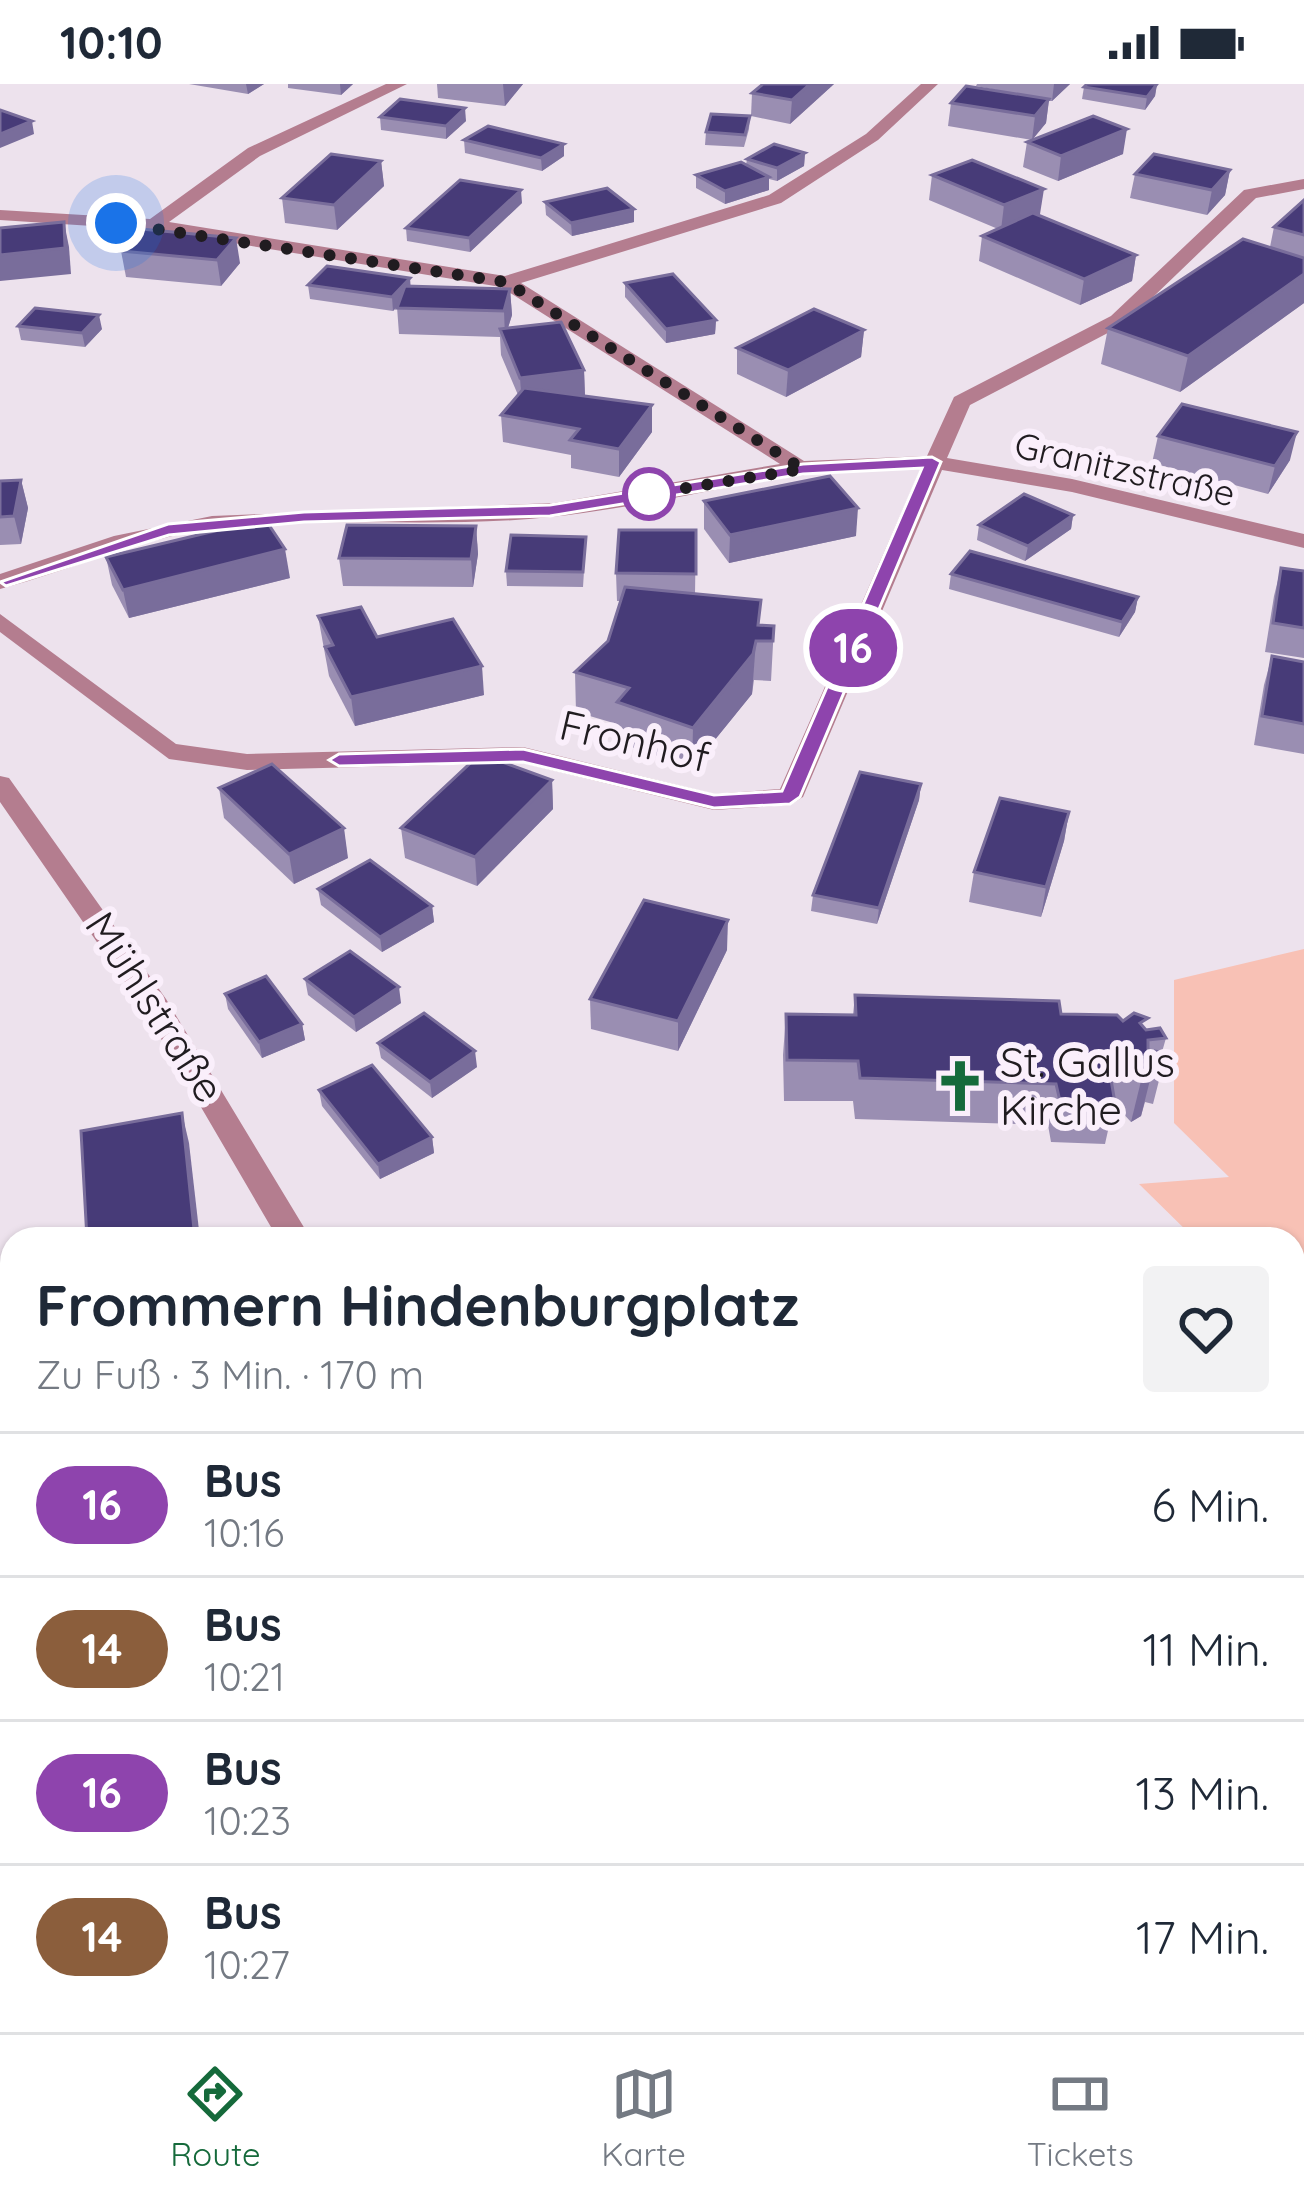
<!DOCTYPE html>
<html lang="de">
<meta charset="utf-8">
<style>
body{margin:0;font-family:Quicksand,sans-serif;background:#f2f2f3;color:#1f2937;height:100vh;display:flex;flex-direction:column;font-size:45px;white-space:nowrap}
*{box-sizing:border-box;margin:0}
p{font-size:39px;color:#747a83}
.icon{flex:none;width:66px;height:66px;fill:none;stroke:currentColor;stroke-width:2;stroke-linecap:round;stroke-linejoin:round}
.map{position:relative;flex:1;overflow:hidden}
.details{position:absolute;left:0px;top:1143px;width:1305px;height:807px;display:flex;flex-direction:column;background:#fff;border-radius:36px 36px 0 0;box-shadow:0 3px 9px #0004}
.details>*{flex:none}
.badge{padding:0 24px;border-radius:39px;font-size:42px;line-height:78px}
.you{position:absolute;width:60px;height:60px;margin:-30px;border:9px solid #fff;border-radius:50%;background:#1a73e8;box-shadow:0 0 0 18px #1a73e833}
.map>.badge{position:absolute;translate:-50% -50%;box-shadow:0 0 0 6px #fff}
.round{display:grid;place-items:center;flex:none;width:126px;height:126px;border-radius:12px;background:#f2f2f3}
.headline{display:flex;align-items:center;justify-content:space-between;height:204px;padding:0 36px}
h1{font-size:57px;font-weight:700;line-height:90px}
ul{padding:0;list-style:none}
li{display:flex;align-items:center;gap:36px;height:144px;padding:0 36px;border-top:3px solid #e0e1e3}
li div{flex:1}
li b{display:block;font-size:45px}
li em{font-style:normal}
li .badge{min-width:132px;font-weight:700;text-align:center}
.status{display:flex;justify-content:space-between;align-items:center;height:84px;padding:0 60px;background:#fff;direction:ltr}
.status svg{height:33px;fill:currentColor}
.menu{display:flex;justify-content:space-around;align-items:center;height:168px;border-top:3px solid #e0e1e3;background:#fff;font-size:33px;color:#747a83}
.menu a{display:grid;justify-items:center;gap:6px}
.menu .current{color:#156a3b}
.map>svg:first-child{display:block}
.green{fill:#f8c1b5}
.lines{fill:none;stroke-linecap:round;stroke-linejoin:round}
.minor{fill:#b47d8f;fill-rule:evenodd}
.wall{fill:#9a8eb2}
.shaded-wall{fill:#796d9b}
.building{fill:#473b78;stroke:#796d9b;stroke-width:3}
.line{fill:#8e44ad;stroke:#fff;stroke-width:3}
.walk{stroke:#201c20;stroke-width:12;stroke-dasharray:0 21.6}
.stop-dot{fill:#fff;stroke:#8e44ad;stroke-width:6}
.labels{text-anchor:middle;stroke-width:12;stroke-linejoin:round;paint-order:stroke}
.far-street-label{font-size:36px;fill:#201c20;stroke:#faeffb}
.street-label{font-size:42px;fill:#201c20;stroke:#faeffb}
.poi-label{font-size:42px;fill:#201c20;stroke:#faeffb;text-anchor:start}
</style>
<div class="status"><b>10:10</b><svg viewBox="0 0 49 12"><path d="M0 12V9h3v3zM5 12V6h3v6zM10 12V3h3v9zM15 12V0h3v12zM26 1h20v11H26zM47 4h2v5h-2z"/></svg></div>
<div class="map">
<svg width="1304" height="1948" viewBox="0 0 1304 1948">
<rect width="100%" height="100%" fill="#ede2ed"/>
<polygon class="green" points="1304,865 1304,1255 1293,1251 1293,1155 1195,1155 1139,1100 1229,1093 1174,1039 1174,896"/>
<g class="lines">
<g class="minor">
<path d="M386 0H407L260 72 169 138 505 192 769 111 866 50 921 0H938L878 56 781 119 521 199 804 377 927 372 954 313 1111 232 1244 106 1304 95V105L1256 114 1125 240 970 321 947 374 1072 395 1304 450V464L1072 408 942 386 803 713 790 721 714 726 523 679 247 686 169 675 0 548V530L176 660 247 670 523 663 714 710 780 705 921 384C795 380 676 420 550 433 438 445 324 431 211 445 137 455 72 486 0 505V490L114 452 212 432 554 419 780 380 501 203 154 146 0 136V126L150 135 248 64Z"/>
<polygon points="0,692 9,694 166,915 311,1155 278,1155 146,929 0,718"/>
<polygon points="1003,1938 1054,1938 1058,1948 1007,1948"/>
</g>
</g>
<g class="wall">
<polygon points="189,0 264,0 248,10"/>
<polygon points="288,0 353,0 341,11 288,4"/>
<polygon points="437,0 523,0 505,22 438,14"/>
<polygon points="834,0 790,40 751,32 752,9"/>
<polygon points="977,0 1070,0 1052,17 1049,17 1046,39 1032,56 948,42 951,19 1007,8 976,2"/>
<polygon points="1157,0 1155,12 1145,26 1082,15 1084,3"/>
<polygon points="750,32 749,45 744,63 705,61 706,48"/>
<polygon points="380,33 466,37 446,55 381,46"/>
<polygon points="464,56 564,72 542,87 465,69"/>
<polygon points="1027,58 1123,70 1058,97 1023,83"/>
<polygon points="805,69 804,82 777,97 769,95 769,106 725,120 696,104 696,91 746,81 747,75"/>
<polygon points="381,77 384,102 337,146 285,139 282,114"/>
<polygon points="1230,86 1225,111 1207,131 1130,114 1135,90"/>
<polygon points="932,91 1040,130 1038,131 1136,171 1132,197 1080,221 979,177 982,152 998,145 929,116"/>
<polygon points="1304,116 1304,219 1180,308 1101,280 1108,244 1270,163 1274,143"/>
<polygon points="545,118 634,125 634,138 572,152 546,131"/>
<polygon points="522,119 470,168 407,157 406,144"/>
<polygon points="121,167 240,179 221,202 126,193"/>
<polygon points="625,199 716,236 715,250 666,259 625,213"/>
<polygon points="308,201 510,205 512,231 508,244 584,286 585,312 652,348 619,393 571,384 571,371 503,358 501,331 518,311 501,271 500,253 399,250 397,223 393,227 310,215"/>
<polygon points="18,242 102,245 85,263 21,256"/>
<polygon points="864,246 861,273 786,313 737,290 737,264"/>
<polygon points="1158,352 1290,376 1268,410 1152,379"/>
<polygon points="21,396 28,424 21,460 0,461 0,397"/>
<polygon points="704,417 856,452 729,479 704,445"/>
<polygon points="1073,431 1071,445 1025,477 977,456 979,441"/>
<polygon points="476,442 478,470 473,503 343,502 339,474"/>
<polygon points="696,446 695,510 760,541 774,542 771,597 754,596 752,610 692,684 617,658 617,640 576,628 575,588 608,557 620,517 617,517 616,489"/>
<polygon points="586,453 583,503 507,502 506,487"/>
<polygon points="106,473 290,494 129,534 112,501"/>
<polygon points="1281,484 1304,487 1304,574 1265,568 1274,512"/>
<polygon points="951,490 1138,513 1135,528 1119,553 949,505"/>
<polygon points="318,532 377,553 484,611 355,642 329,592"/>
<polygon points="1272,572 1304,578 1304,670 1254,661 1264,601"/>
<polygon points="552,696 553,725 477,802 405,774 401,744"/>
<polygon points="921,700 919,716 877,840 811,827 813,811"/>
<polygon points="219,704 348,774 294,800 224,734"/>
<polygon points="1069,728 1064,757 1041,833 969,818 974,788"/>
<polygon points="318,805 432,822 434,838 382,868 321,821"/>
<polygon points="727,866 678,967 591,945 590,915"/>
<polygon points="305,895 401,919 356,948 308,911"/>
<polygon points="225,910 302,940 305,956 262,974 228,925"/>
<polygon points="855,911 1123,937 1166,954 1162,968 1166,969 1153,1020 1145,1018 1141,1032 1131,1038 1118,1024 1113,1024 1105,1060 1051,1058 1048,1041 855,1035 853,1017 784,1017 783,971 786,930 853,931"/>
<polygon points="378,959 477,983 432,1014 381,974"/>
<polygon points="319,1006 432,1053 434,1069 380,1095 322,1022"/>
</g>
<g class="shaded-wall">
<polygon points="246,0 264,0 248,10"/>
<polygon points="340,0 353,0 341,11"/>
<polygon points="503,0 523,0 505,22"/>
<polygon points="810,0 834,0 790,40 792,16"/>
<polygon points="1054,0 1070,0 1052,17"/>
<polygon points="1157,0 1155,12 1145,26 1147,13"/>
<polygon points="1049,15 1046,39 1032,56 1035,32"/>
<polygon points="465,24 466,37 446,55 446,42"/>
<polygon points="32,37 34,50 0,64 0,50"/>
<polygon points="1127,45 1123,70 1058,97 1061,72"/>
<polygon points="564,60 564,72 542,87 541,74"/>
<polygon points="805,69 804,82 777,97 777,84"/>
<polygon points="381,77 384,102 337,146 334,121"/>
<polygon points="1230,86 1225,111 1207,131 1212,106"/>
<polygon points="769,93 769,106 725,120 725,107"/>
<polygon points="1044,105 1040,130 1001,146 1004,121"/>
<polygon points="521,106 522,119 470,168 469,154"/>
<polygon points="634,125 634,138 572,152 571,139"/>
<polygon points="64,138 69,163 71,190 0,197 0,171"/>
<polygon points="236,154 240,179 221,202 217,176"/>
<polygon points="1136,171 1132,197 1080,221 1084,195"/>
<polygon points="1304,190 1304,219 1180,308 1188,272"/>
<polygon points="410,194 411,207 393,227 392,213"/>
<polygon points="510,205 512,231 505,253 504,227"/>
<polygon points="99,231 102,245 85,263 82,249"/>
<polygon points="716,236 715,250 666,259 666,245"/>
<polygon points="864,246 861,273 786,313 788,286"/>
<polygon points="584,286 585,313 522,321 520,294"/>
<polygon points="652,321 652,348 619,393 619,365"/>
<polygon points="1297,348 1290,376 1268,410 1275,382"/>
<polygon points="21,396 28,424 21,460 14,432"/>
<polygon points="858,424 856,452 729,479 730,451"/>
<polygon points="1073,431 1071,445 1025,477 1028,462"/>
<polygon points="476,442 478,470 473,503 471,475"/>
<polygon points="285,465 290,494 129,534 123,506"/>
<polygon points="1138,513 1135,528 1119,553 1122,538"/>
<polygon points="756,557 752,610 692,684 693,644"/>
<polygon points="482,582 484,611 355,642 351,613"/>
<polygon points="552,696 553,725 477,802 475,773"/>
<polygon points="921,700 919,716 877,840 879,824"/>
<polygon points="1069,728 1064,757 1041,833 1046,803"/>
<polygon points="344,744 348,774 294,800 289,770"/>
<polygon points="432,822 434,838 382,868 380,853"/>
<polygon points="728,836 727,866 678,967 678,937"/>
<polygon points="399,903 401,919 356,948 354,933"/>
<polygon points="302,940 305,956 262,974 259,958"/>
<polygon points="475,967 477,983 432,1014 430,998"/>
<polygon points="1151,992 1141,1032 1131,1038 1141,997"/>
<polygon points="182,1029 189,1059 200,1155 195,1155"/>
<polygon points="432,1053 434,1069 380,1095 378,1080"/>
</g>
<g class="building">
<polygon points="763,0 810,0 792,16 752,9"/>
<polygon points="1087,0 1157,0 1147,13 1084,3"/>
<polygon points="966,2 1049,15 1035,32 951,19"/>
<polygon points="400,15 465,24 446,42 380,33"/>
<polygon points="0,26 32,37 0,50"/>
<polygon points="711,30 750,32 745,51 706,48"/>
<polygon points="1093,32 1127,45 1061,72 1027,58"/>
<polygon points="488,42 564,60 541,74 464,56"/>
<polygon points="774,60 805,69 777,84 747,75"/>
<polygon points="331,70 381,77 334,121 282,114"/>
<polygon points="1154,70 1230,86 1212,106 1135,90"/>
<polygon points="972,76 1044,105 1004,121 932,91"/>
<polygon points="741,78 769,93 725,107 696,91"/>
<polygon points="460,96 521,106 469,154 406,144"/>
<polygon points="607,104 634,125 571,139 545,118"/>
<polygon points="1304,116 1304,151 1274,143"/>
<polygon points="1033,129 1136,171 1084,195 982,152"/>
<polygon points="64,138 65,164 0,171 0,144"/>
<polygon points="141,145 236,154 217,176 121,167"/>
<polygon points="1243,155 1304,174 1304,190 1188,272 1108,244"/>
<polygon points="327,182 410,194 392,213 308,201"/>
<polygon points="673,190 716,236 666,245 625,199"/>
<polygon points="405,202 510,205 504,227 397,224"/>
<polygon points="35,224 99,231 82,249 18,242"/>
<polygon points="814,225 864,246 788,286 737,264"/>
<polygon points="561,238 584,286 520,294 500,245"/>
<polygon points="524,304 652,321 619,365 570,356 579,345 501,331"/>
<polygon points="1182,320 1297,348 1275,382 1158,352"/>
<polygon points="830,392 858,424 730,451 704,417"/>
<polygon points="21,396 14,432 0,433 0,397"/>
<polygon points="1024,410 1073,431 1028,462 979,441"/>
<polygon points="265,435 285,465 123,506 106,473"/>
<polygon points="347,441 476,442 471,475 339,474"/>
<polygon points="619,446 696,446 696,490 616,489"/>
<polygon points="511,451 586,453 583,488 506,487"/>
<polygon points="970,467 1138,513 1122,538 951,490"/>
<polygon points="1281,484 1304,487 1304,544 1273,539"/>
<polygon points="625,503 761,516 758,541 774,542 773,557 756,557 753,570 693,644 617,618 629,604 575,588 608,557"/>
<polygon points="361,523 377,553 453,535 482,582 351,613 325,563 333,561 318,532"/>
<polygon points="1272,572 1304,578 1304,640 1262,632"/>
<polygon points="480,670 552,696 475,773 401,744"/>
<polygon points="272,680 344,744 289,770 219,704"/>
<polygon points="860,688 921,700 879,824 813,811"/>
<polygon points="1000,714 1069,728 1046,803 974,788"/>
<polygon points="370,776 432,822 380,853 318,805"/>
<polygon points="644,816 728,836 678,937 590,915"/>
<polygon points="350,867 399,903 354,933 305,895"/>
<polygon points="266,892 302,940 259,958 225,910"/>
<polygon points="855,911 1059,917 1061,930 1117,931 1123,937 1134,929 1148,934 1140,939 1146,946 1160,944 1166,954 1148,956 1148,966 1166,969 1164,979 1146,974 1140,981 1151,992 1141,997 1129,984 1109,984 1115,1019 1060,1017 1056,1000 860,994 858,977 787,976 786,930 856,931"/>
<polygon points="424,929 475,967 430,998 378,959"/>
<polygon points="372,981 432,1053 378,1080 319,1006"/>
<polygon points="182,1029 195,1155 87,1155 81,1047"/>
<polygon points="1293,1775 1304,1783 1304,1820 1293,1838"/>
<polygon points="704,1938 815,1938 828,1948 697,1948"/>
</g>
<polygon class="line" points="932,373 941,378 800,713 790,720 714,724 523,678 339,682 329,676 339,670 523,665 714,711 782,707 922,384 803,390 550,432 304,438 169,451 6,502 0,498 168,440 304,428 550,421 803,380"/>
<g class="lines">
<polyline class="walk" points="116,139 506,198 803,385 630,413 649,410"/>
</g>
<defs>
<g id="church-bare" transform="scale(4.14)"><path d="M-1.2-6h2.4v3.5h3.3v2.4h-3.3V6h-2.4V-.1h-3.3v-2.4h3.3Z" fill="#156a3b" stroke="#faeffb" stroke-width="2.5" paint-order="stroke"/></g>
</defs>
<g fill-rule="evenodd">
<use href="#church-bare" x="960" y="1002"/>
</g>
<circle class="stop-dot" cx="649" cy="410" r="24"/>
<g class="labels">
<g class="far-street-label">
<text transform="translate(1125 385) rotate(13)" y="13">Granitzstraße</text>
</g>
<g class="street-label">
<text transform="translate(635 657) rotate(13)" y="15">Fronhof</text>
<text transform="translate(155 923) rotate(57)" y="15">Mühlstraße</text>
</g>
<g class="poi-label">
<text x="1000" y="993">St. Gallus<tspan x="1000" dy="48">Kirche</tspan></text>
</g>
</g>
</svg>
<div class="you" style="left:116px;top:139px"></div>
<b class="badge" style="left:853px;top:564px;background:#8e44ad;color:#fff">16</b>
<section class="details">
<div class="headline"><div><h1>Frommern Hindenburgplatz</h1><p>Zu Fuß · 3 Min. · 170 m</p></div><a class="round"><svg class="icon" aria-label="heart" viewBox="0 0 24 24"><path d="M12 20l-8-8c-3-5 5-10 8-4 3-6 11-1 8 4z"/></svg></a></div>
<ul>
<li><span class="badge" style="background:#8e44ad;color:#fff">16</span><div><b>Bus</b><p>10:16</p></div><em>6 Min.</em></li>
<li><span class="badge" style="background:#8b5e3c;color:#fff">14</span><div><b>Bus</b><p>10:21</p></div><em>11 Min.</em></li>
<li><span class="badge" style="background:#8e44ad;color:#fff">16</span><div><b>Bus</b><p>10:23</p></div><em>13 Min.</em></li>
<li><span class="badge" style="background:#8b5e3c;color:#fff">14</span><div><b>Bus</b><p>10:27</p></div><em>17 Min.</em></li>
</ul>
</section>
</div>
<nav class="menu">
<a class="current"><svg class="icon" aria-label="directions" viewBox="0 0 24 24"><path d="M12 3l9 9-9 9-9-9zM9 14v-3h6M13 9l2 2-2 2"/></svg>Route</a>
<a><svg class="icon" aria-label="map" viewBox="0 0 24 24"><path d="M3 6l6-2 6 2 6-2v14l-6 2-6-2-6 2zM9 4v14M15 6v14"/></svg>Karte</a>
<a><svg class="icon" aria-label="tickets" viewBox="0 0 24 24"><path d="M3 7h18v10H3zM15 7v10"/></svg>Tickets</a>
</nav>
